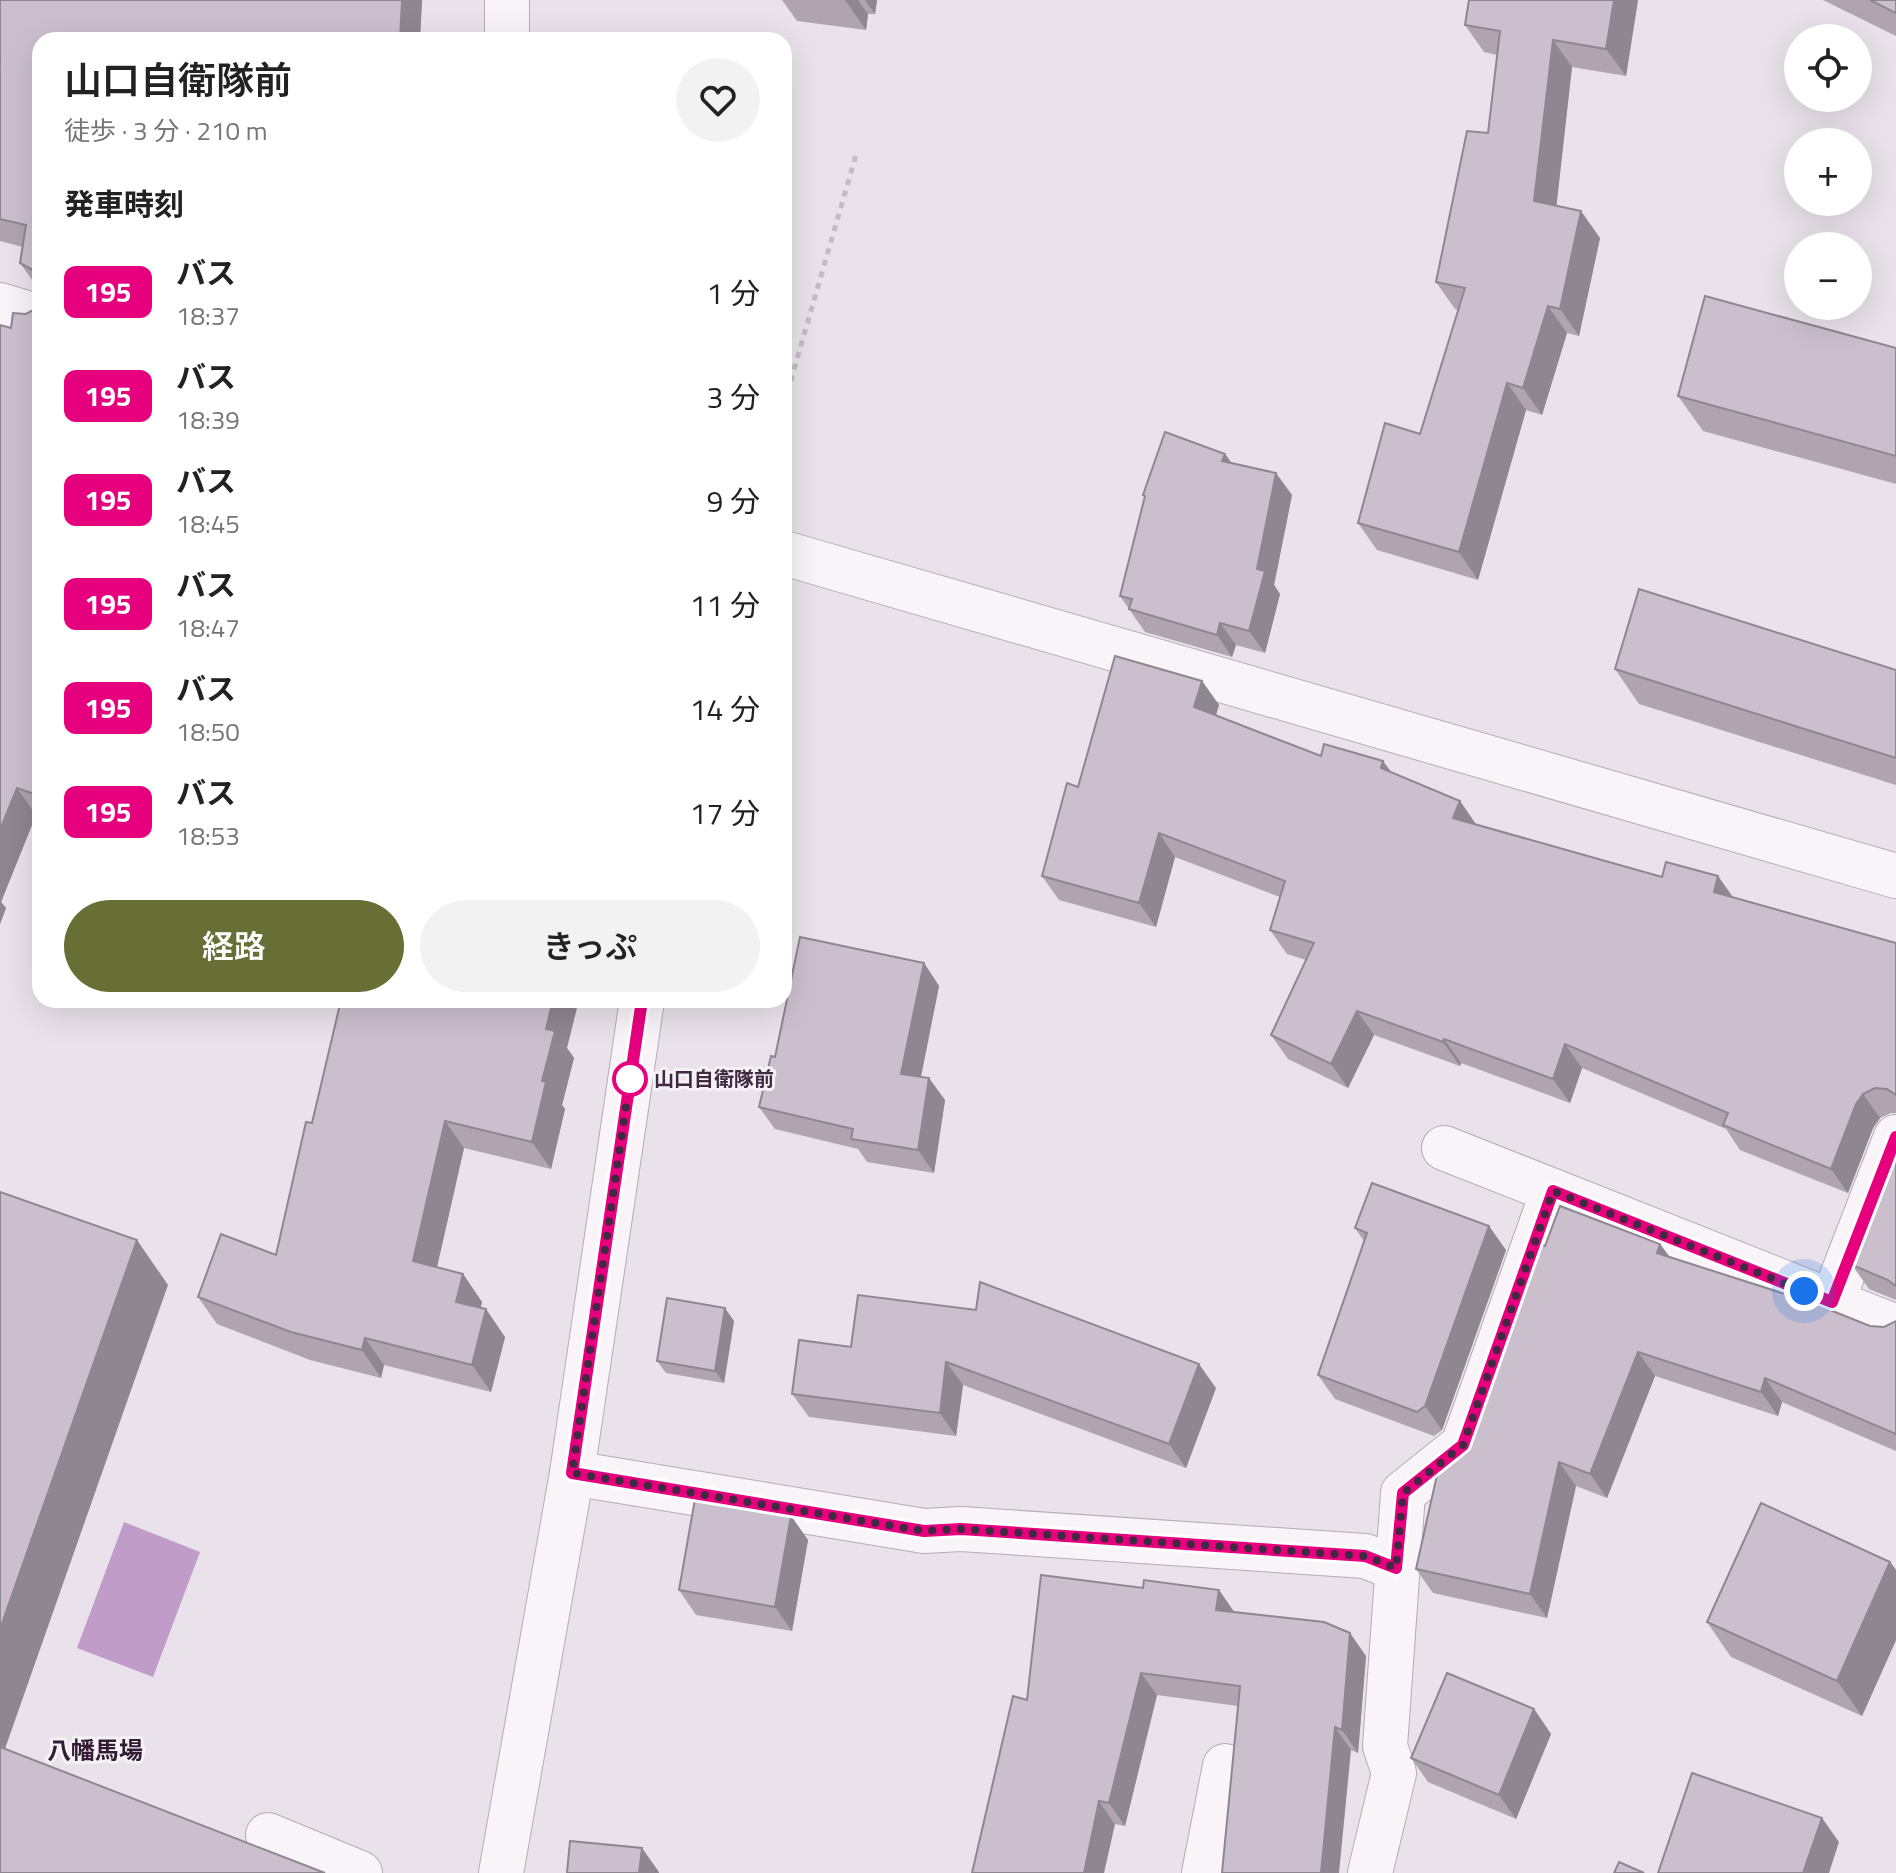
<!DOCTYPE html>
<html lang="ja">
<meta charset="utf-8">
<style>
body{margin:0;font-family:"Titillium Web","Noto Sans JP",sans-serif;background:#f2f2f2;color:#222;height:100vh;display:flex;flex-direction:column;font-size:30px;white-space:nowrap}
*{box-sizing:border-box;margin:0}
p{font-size:26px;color:#767676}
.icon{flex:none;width:44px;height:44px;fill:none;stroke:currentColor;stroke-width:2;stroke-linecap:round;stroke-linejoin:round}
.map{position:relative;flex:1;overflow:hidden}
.drawer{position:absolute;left:32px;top:32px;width:760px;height:976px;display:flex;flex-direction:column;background:#fff;border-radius:24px;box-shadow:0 8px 32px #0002}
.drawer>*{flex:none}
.badge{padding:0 16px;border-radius:12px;font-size:28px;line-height:52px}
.controls{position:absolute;left:1784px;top:24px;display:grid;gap:16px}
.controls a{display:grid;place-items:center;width:88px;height:88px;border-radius:50%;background:#fff;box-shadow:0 8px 32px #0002;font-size:40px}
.you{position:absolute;width:40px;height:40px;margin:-20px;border:6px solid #fff;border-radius:50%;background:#1a73e8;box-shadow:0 0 0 12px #1a73e833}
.map>.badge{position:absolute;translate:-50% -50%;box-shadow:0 0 0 4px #fff}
h2{padding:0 32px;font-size:30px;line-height:72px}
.round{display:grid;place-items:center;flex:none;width:84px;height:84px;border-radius:42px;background:#f2f2f2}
.overview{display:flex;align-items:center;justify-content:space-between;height:136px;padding:0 32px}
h1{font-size:38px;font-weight:600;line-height:60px}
.primary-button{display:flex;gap:16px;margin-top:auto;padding:16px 32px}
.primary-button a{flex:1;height:92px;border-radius:48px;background:#676f34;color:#fff;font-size:32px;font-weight:600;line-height:92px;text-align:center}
.primary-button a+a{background:#f2f2f2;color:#222}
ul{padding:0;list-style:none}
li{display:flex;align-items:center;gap:24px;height:104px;padding:0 32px}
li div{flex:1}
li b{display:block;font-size:30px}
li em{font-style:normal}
li .badge{min-width:88px;font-weight:700;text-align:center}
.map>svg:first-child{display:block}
.water{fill:#c09dc9}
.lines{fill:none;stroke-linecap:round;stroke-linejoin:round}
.minor-casing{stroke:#b6abb8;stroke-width:46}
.path{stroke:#c4bbc5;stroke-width:5;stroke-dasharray:6 6;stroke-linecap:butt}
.minor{stroke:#f8f4f8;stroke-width:44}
.wall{fill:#afa4b0}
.shaded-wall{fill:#8e8690}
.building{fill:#cbbfcd;stroke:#8e8690;stroke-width:2}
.line-casing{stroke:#fff;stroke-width:18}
.line{stroke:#e6007e;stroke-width:12}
.walk{stroke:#402a42;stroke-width:8;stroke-dasharray:0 14.4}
.stop-dot{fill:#fff;stroke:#e6007e;stroke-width:4}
.labels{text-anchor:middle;stroke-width:6;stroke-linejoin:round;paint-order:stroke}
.stop-label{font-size:20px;font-weight:bold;fill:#402a42;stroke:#f6f1f7;text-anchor:start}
.quarter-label{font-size:24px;font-weight:bold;fill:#311c33;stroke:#f6f1f7}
</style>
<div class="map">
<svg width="1896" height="1873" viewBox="0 0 1896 1873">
<rect width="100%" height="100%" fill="#e9e2ea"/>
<polygon class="water" points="124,1522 200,1552 153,1677 77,1648"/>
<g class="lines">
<g class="minor-casing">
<g id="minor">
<polyline points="507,40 507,0"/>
<polyline points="0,305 40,317"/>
<polyline points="784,553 1896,876"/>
<polyline points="1444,1148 1553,1191"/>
<polyline points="1832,1302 1896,1137"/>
<polyline points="572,1473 924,1531 961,1529 1365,1556 1396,1568"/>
<polyline points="268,1835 360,1873"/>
<polyline points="501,1873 572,1473 642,1000"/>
<polyline points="1204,1873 1225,1766"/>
<polyline points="1370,1873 1394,1773 1385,1746 1403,1493 1463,1445 1553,1191 1896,1327"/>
</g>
</g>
<polyline class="path" points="784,404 856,155"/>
<use href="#minor" class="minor"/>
</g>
<g class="wall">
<polygon points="0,0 422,0 420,40 40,40 40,291 20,263 23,247 0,241"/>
<polygon points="782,0 877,0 875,14 868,14 866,30 797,21"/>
<polygon points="1469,0 1638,0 1626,76 1572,67 1556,206 1600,238 1579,336 1567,333 1542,415 1526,410 1478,580 1377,550 1358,523 1420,434 1458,310 1455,309 1436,282 1488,133 1497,55 1484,52 1465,25"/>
<polygon points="1823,0 1896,0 1896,36"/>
<polygon points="40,304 40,817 36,815 1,902 6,908 0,924 0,325 11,328 26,314 37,308"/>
<polygon points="1896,348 1896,484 1703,431 1678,396"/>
<polygon points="1225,454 1232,463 1292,495 1274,585 1280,594 1265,653 1236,645 1232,657 1145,632 1120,596 1145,497 1143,495"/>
<polygon points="1615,669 1896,670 1896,785 1639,704"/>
<polygon points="1202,681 1219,705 1216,715 1321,756 1383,761 1391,772 1460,801 1476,824 1896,943 1896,1113 1891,1113 1880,1118 1873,1128 1848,1193 1740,1150 1726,1129 1582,1068 1570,1103 1461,1063 1460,1066 1374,1035 1348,1088 1288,1059 1271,1035 1306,960 1287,954 1270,930 1280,897 1175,857 1156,927 1059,900 1042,876 1078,787"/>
<polygon points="924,963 939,986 921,1077 945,1100 934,1173 867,1162 858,1149 775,1129 759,1107 775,1057"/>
<polygon points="567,1048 574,1058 562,1105 565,1109 551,1169 464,1148 437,1267 463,1274 482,1302 480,1308 505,1337 491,1392 384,1365 381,1378 310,1360 217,1324 198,1297 276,1255 312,1123"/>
<polygon points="1896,1138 1896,1300 1869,1289 1852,1265 1881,1193 1877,1187"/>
<polygon points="1355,1228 1506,1250 1442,1430 1434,1436 1335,1399 1318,1375 1364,1241"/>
<polygon points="1660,1244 1670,1257 1870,1326 1884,1327 1896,1321 1896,1451 1782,1402 1778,1416 1655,1376 1607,1498 1576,1486 1547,1618 1433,1593 1416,1569 1462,1440 1470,1429 1545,1246"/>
<polygon points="734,1321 724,1383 666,1373 657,1361"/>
<polygon points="851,1347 1216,1388 1186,1468 963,1385 956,1436 809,1417 792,1394"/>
<polygon points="791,1516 808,1540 792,1631 696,1615 679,1590"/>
<polygon points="1890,1562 1896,1570 1896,1640 1862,1716 1731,1657 1707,1622"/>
<polygon points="1234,1612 1366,1656 1358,1753 1238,1706 1157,1695 1125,1826 1115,1824 1027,1700"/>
<polygon points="1534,1709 1551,1734 1516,1819 1428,1782 1411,1758"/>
</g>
<g class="shaded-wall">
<polygon points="402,0 422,0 420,40 400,40"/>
<polygon points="845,0 858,0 868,14 866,30"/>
<polygon points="865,0 877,0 875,14"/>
<polygon points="1614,0 1638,0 1626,76 1606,49"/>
<polygon points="1553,40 1572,67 1554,228 1534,201"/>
<polygon points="1581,211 1600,238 1579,336 1560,309"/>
<polygon points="1548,306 1567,333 1542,415 1523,388"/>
<polygon points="1507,383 1526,410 1478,580 1459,552"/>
<polygon points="1225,454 1241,476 1222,461"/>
<polygon points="1276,473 1292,495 1274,585 1280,594 1265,653 1249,631 1257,569"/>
<polygon points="1220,623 1236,645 1232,657 1217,635"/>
<polygon points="1202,681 1219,705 1211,731 1194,707"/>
<polygon points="1383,761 1400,785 1381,768"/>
<polygon points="17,788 36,815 1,902 6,908 0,924 0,830"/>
<polygon points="1460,801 1477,826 1453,818"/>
<polygon points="1159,833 1175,857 1156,927 1139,903"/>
<polygon points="1718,876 1735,900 1714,892"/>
<polygon points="924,963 939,986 917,1096 901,1074"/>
<polygon points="553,1000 579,1000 567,1048 574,1058 562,1105 565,1109 551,1169 532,1142 546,1029"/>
<polygon points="1357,1011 1374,1035 1348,1088 1331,1064"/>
<polygon points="1444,1039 1461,1063 1460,1066 1443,1042"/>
<polygon points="1565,1044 1582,1068 1570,1103 1553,1079"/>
<polygon points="929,1078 945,1100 934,1173 918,1150"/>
<polygon points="1863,1094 1880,1118 1873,1128 1848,1193 1831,1169 1856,1104"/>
<polygon points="445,1121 464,1148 432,1289 413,1261"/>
<polygon points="1489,1226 1506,1250 1442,1430 1425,1406"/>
<polygon points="137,1240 168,1285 0,1763 0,1629"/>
<polygon points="1660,1244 1677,1268 1657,1253"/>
<polygon points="463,1274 482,1302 475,1329 456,1302"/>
<polygon points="725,1308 734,1321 724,1383 715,1371"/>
<polygon points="486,1309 505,1337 491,1392 472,1365"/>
<polygon points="365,1338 384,1365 381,1378 362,1350"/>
<polygon points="1638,1352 1655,1376 1607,1498 1590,1474"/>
<polygon points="946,1362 963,1385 956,1436 940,1413"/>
<polygon points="1199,1364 1216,1388 1186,1468 1169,1444"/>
<polygon points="1765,1378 1782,1402 1778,1416 1761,1392"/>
<polygon points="1559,1462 1576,1486 1547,1618 1530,1594"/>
<polygon points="791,1516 808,1540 792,1631 775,1607"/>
<polygon points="1890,1562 1896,1570 1896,1640 1862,1716 1837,1681"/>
<polygon points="1219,1590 1235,1613 1216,1610"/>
<polygon points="1350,1633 1366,1656 1358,1753 1342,1730"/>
<polygon points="1141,1673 1157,1695 1125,1826 1109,1803"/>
<polygon points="1534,1709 1551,1734 1516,1819 1499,1795"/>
<polygon points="1335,1727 1351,1750 1339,1873 1321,1873"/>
<polygon points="1099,1801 1115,1824 1104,1873 1084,1873"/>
<polygon points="1822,1818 1839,1842 1829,1873 1803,1873"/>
<polygon points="642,1848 659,1872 659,1873 639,1873"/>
</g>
<g class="building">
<polygon points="0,0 402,0 400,40 40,40 40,274 20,263 26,225 0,219"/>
<polygon points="1469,0 1614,0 1606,49 1553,40 1534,201 1581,211 1560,309 1548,306 1523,388 1507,383 1459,552 1358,523 1385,423 1420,434 1465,288 1436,282 1467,131 1488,133 1500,31 1465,25"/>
<polygon points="1870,0 1896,0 1896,13"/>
<polygon points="1705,296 1896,348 1896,456 1678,396"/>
<polygon points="40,304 40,796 17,788 0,830 0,325 11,328 13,313 26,314 37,308"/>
<polygon points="1165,432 1225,454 1222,461 1276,473 1257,569 1265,571 1249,631 1220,623 1217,635 1129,609 1132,599 1120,596 1145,496 1143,495"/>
<polygon points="1639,589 1896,670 1896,758 1615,669"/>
<polygon points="1115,656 1202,681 1194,707 1321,756 1324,744 1383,761 1381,768 1460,801 1453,818 1662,877 1666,862 1718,876 1714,892 1896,943 1896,1095 1887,1089 1875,1088 1863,1094 1856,1104 1831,1169 1723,1125 1728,1113 1565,1044 1553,1079 1444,1039 1443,1042 1357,1011 1331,1064 1271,1035 1314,943 1270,930 1285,881 1159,833 1139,903 1042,876 1067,783 1078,787"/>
<polygon points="800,937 924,963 901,1074 929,1078 918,1150 851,1139 853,1129 759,1107 771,1056 775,1057"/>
<polygon points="341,1000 553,1000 546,1029 555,1031 542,1081 546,1082 532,1142 445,1121 413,1261 463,1274 456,1302 486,1309 472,1365 365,1338 362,1350 291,1332 198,1297 221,1234 276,1255 306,1122 312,1123"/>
<polygon points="1896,1138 1896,1286 1888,1280 1852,1265 1883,1189 1877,1187"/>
<polygon points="1372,1183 1489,1226 1425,1406 1417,1412 1318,1375 1367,1233 1355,1228"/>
<polygon points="0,1192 137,1240 0,1629"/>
<polygon points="1560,1206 1660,1244 1657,1253 1810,1302 1870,1326 1884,1327 1896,1321 1896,1434 1765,1378 1761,1392 1638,1352 1590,1474 1559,1462 1530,1594 1416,1569 1441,1457 1462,1440 1470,1429 1536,1243 1545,1246"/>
<polygon points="980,1282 1199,1364 1169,1444 946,1362 940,1413 792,1394 799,1340 851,1347 858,1295 976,1310"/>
<polygon points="667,1298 725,1308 715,1371 657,1361"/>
<polygon points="695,1499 791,1516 775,1607 679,1590"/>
<polygon points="1761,1503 1890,1562 1837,1681 1707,1622"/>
<polygon points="1041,1575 1143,1588 1144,1580 1219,1590 1216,1610 1324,1622 1350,1633 1342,1730 1335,1727 1321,1873 1222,1873 1240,1686 1141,1673 1109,1803 1099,1801 1084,1873 972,1873 1013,1696 1027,1700"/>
<polygon points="1447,1673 1534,1709 1499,1795 1411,1758"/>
<polygon points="0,1747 325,1873 0,1873"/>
<polygon points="1692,1773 1822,1818 1803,1873 1658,1873"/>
<polygon points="570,1841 642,1848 639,1873 567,1873"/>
<polygon points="1619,1862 1644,1873 1614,1873"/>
</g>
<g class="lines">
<g class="line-casing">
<polyline id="line" points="642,1000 572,1473 924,1531 961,1529 1365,1556 1396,1568 1403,1493 1463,1445 1553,1191 1832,1302 1896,1137"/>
</g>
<use href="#line" class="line"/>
<polyline class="walk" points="630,1079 572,1473 924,1531 961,1529 1365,1556 1396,1568 1403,1493 1463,1445 1553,1191 1804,1291"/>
</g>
<circle class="stop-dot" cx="630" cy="1079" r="16"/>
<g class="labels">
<g class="stop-label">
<text x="654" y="1086">山口自衛隊前</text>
</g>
<g class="quarter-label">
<text x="95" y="1759">八幡馬場</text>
</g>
</g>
</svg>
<div class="controls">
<a><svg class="icon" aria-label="locate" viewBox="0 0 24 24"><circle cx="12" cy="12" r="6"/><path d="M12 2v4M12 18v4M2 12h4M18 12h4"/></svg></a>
<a>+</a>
<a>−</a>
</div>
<div class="you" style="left:1804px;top:1291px"></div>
<section class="drawer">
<div class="overview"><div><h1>山口自衛隊前</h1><p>徒歩 · 3 分 · 210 m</p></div><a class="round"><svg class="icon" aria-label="heart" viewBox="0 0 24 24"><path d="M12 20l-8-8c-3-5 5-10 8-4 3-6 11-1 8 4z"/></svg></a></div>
<h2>発車時刻</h2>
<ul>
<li><span class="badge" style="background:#e6007e;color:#fff">195</span><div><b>バス</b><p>18:37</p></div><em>1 分</em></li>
<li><span class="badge" style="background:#e6007e;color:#fff">195</span><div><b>バス</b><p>18:39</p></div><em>3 分</em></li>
<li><span class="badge" style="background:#e6007e;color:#fff">195</span><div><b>バス</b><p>18:45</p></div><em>9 分</em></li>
<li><span class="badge" style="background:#e6007e;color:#fff">195</span><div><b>バス</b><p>18:47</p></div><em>11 分</em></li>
<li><span class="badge" style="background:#e6007e;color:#fff">195</span><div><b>バス</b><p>18:50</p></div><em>14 分</em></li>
<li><span class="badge" style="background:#e6007e;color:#fff">195</span><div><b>バス</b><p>18:53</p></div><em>17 分</em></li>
</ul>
<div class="primary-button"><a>経路</a><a>きっぷ</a></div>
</section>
</div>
